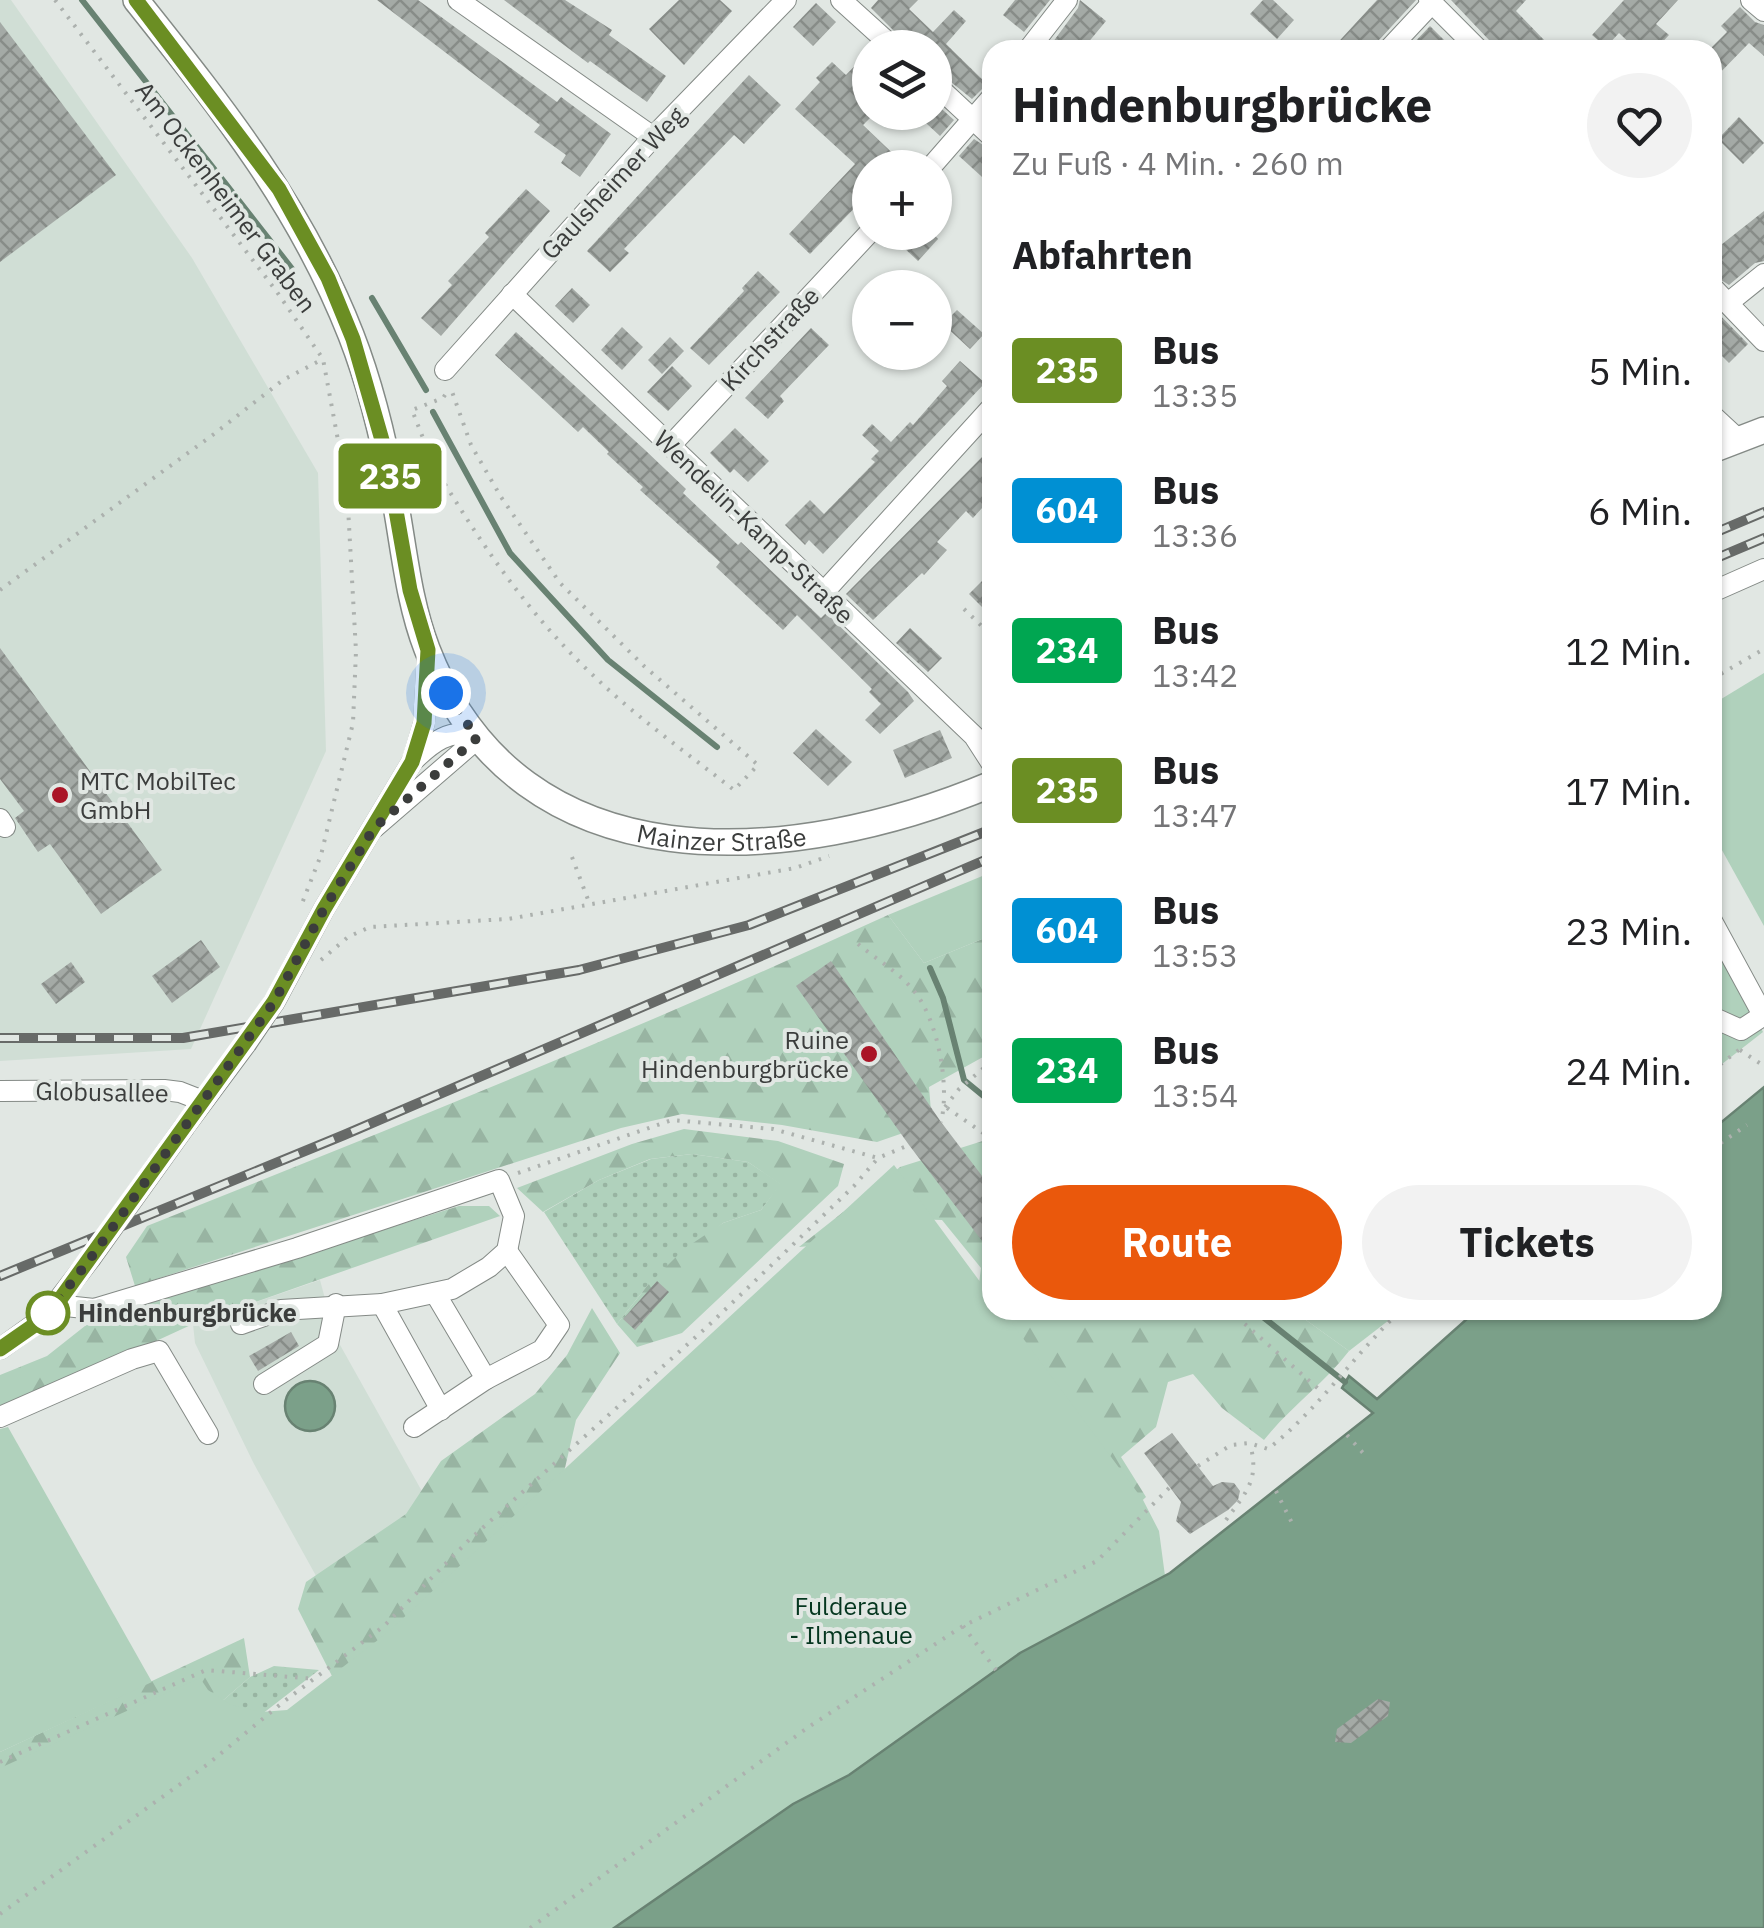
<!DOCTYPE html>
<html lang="de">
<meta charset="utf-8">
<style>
body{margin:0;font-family:"IBM Plex Sans",sans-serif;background:#f2f2f2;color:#202124;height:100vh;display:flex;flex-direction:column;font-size:38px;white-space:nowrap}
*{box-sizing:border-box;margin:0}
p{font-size:32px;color:#757577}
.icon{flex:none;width:55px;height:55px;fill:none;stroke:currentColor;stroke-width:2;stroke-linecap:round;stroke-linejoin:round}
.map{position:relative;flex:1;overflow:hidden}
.sheet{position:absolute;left:982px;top:40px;width:740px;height:1280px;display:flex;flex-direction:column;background:#fff;border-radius:30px;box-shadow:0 2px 8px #0004}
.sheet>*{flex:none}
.badge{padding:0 20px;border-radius:8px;font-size:35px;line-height:65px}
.buttons{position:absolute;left:852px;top:30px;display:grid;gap:20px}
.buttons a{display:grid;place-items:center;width:100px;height:100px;border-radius:50%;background:#fff;box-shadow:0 2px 8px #0004;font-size:50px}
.you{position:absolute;width:50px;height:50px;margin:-25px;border:8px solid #fff;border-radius:50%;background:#1a73e8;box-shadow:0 0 0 15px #1a73e833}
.map>.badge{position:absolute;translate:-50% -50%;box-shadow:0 0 0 5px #fff}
h2{padding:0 30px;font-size:38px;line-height:90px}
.round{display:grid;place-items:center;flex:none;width:105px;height:105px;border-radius:52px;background:#f2f2f2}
.head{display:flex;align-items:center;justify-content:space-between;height:170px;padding:0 30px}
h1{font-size:48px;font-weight:700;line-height:75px}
.action{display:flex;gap:20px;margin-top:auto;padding:20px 30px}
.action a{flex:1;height:115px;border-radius:60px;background:#ea580c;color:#fff;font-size:40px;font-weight:700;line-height:115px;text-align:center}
.action a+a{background:#f2f2f2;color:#202124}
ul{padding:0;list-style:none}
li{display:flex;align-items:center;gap:30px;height:140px;padding:0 30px}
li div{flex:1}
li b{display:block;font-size:38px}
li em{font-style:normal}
li .badge{min-width:110px;font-weight:700;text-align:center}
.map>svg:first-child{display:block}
.built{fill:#d0ded5}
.grass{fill:url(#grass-dots)}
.forest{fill:url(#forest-firs)}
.green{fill:#b0d1bc}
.water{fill:#7ba089;stroke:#688272;stroke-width:2.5}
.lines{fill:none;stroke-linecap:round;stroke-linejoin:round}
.stream{stroke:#688272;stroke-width:6}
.building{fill:url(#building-cross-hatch)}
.minor-casing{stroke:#848a86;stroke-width:22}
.major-casing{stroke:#848a86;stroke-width:28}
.path{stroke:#acb1ae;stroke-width:4;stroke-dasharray:2.5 8;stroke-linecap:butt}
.minor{stroke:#fff;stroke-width:20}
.major{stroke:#fff;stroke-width:25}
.rail-casing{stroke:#676a68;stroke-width:10}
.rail{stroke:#e1e7e3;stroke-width:6;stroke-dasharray:19;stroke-linecap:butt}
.minor-bridge-casing{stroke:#848a86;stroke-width:22;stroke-linecap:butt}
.minor-bridge{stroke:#fff;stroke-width:20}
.line-casing{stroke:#fff;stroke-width:22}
.line{stroke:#6b8e23;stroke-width:15}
.walk{stroke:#3b3d3c;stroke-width:10;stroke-dasharray:0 18}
.poi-dot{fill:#aa1426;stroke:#e1e7e3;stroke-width:4}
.stop-dot{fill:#fff;stroke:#6b8e23;stroke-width:5}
.labels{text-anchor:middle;stroke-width:8;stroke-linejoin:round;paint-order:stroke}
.street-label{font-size:25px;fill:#3b3d3c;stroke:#e1e7e3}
.poi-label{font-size:25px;fill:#3b3d3c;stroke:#e1e7e3;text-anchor:start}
.stop-label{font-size:25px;font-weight:bold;fill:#3b3d3c;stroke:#e1e7e3;text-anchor:start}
.park-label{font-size:25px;fill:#05361f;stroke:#e1e7e3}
</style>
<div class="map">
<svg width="1764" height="1928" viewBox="0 0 1764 1928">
<defs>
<pattern id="grass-dots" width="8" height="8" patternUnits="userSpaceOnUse" patternTransform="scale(2.5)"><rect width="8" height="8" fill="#b0d1bc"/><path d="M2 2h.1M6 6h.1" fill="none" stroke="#98b4a2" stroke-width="1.8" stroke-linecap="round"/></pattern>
<pattern id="forest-firs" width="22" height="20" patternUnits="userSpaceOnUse" patternTransform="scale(2.5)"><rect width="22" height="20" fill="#b0d1bc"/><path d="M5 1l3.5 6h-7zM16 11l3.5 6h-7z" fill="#98b4a2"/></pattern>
<pattern id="building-cross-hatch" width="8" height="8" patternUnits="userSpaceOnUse" patternTransform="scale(2.5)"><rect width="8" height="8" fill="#a4aaa6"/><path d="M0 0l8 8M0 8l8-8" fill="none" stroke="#878c88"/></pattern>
</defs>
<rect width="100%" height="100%" fill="#e1e7e3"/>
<g class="built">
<polygon points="0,0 11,0 192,258 318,473 326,751 191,1049 0,1061"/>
<polygon points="320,1280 335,1336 433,1511 320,1583 254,1464 195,1343 193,1324"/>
</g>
<g class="grass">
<polygon points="692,1154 748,1162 781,1184 761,1210 723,1223 647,1286 617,1324 544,1212 599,1180 651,1159"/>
<polygon points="274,1666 319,1670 240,1731 0,1833 212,1710 250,1677"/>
</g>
<g class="forest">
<path d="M888 915 924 963 992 935V1052L929 1087 932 1123 877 1142 782 1125 682 1114 621 1128 135 1286 126 1257 147 1226C396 1127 644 1027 888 915Z"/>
<path d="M992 1118V1310H1292L1349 1351C1324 1384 1290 1407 1264 1440L1222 1408 1193 1374 1168 1382 1156 1427 1121 1457 1146 1497 1076 1563 975 1314 981 1268 942 1220 909 1219 822 1245 799 1247 900 1167 989 1139Z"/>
<polygon points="684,1129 778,1141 844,1164 838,1186 682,1333 637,1347 617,1324 647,1286 684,1249 723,1223 761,1210 780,1184 748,1162 692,1154 650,1159 599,1180 543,1212 517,1188 632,1144"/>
<polygon points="459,1206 489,1206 500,1216 193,1324 0,1413 0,1375 47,1356 90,1322"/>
<polygon points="592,1308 620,1353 576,1420 559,1494 536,1568 0,1928 334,1680 298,1609 306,1582 406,1514 441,1461 535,1394 567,1355"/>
<polygon points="244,1638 250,1677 212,1710 0,1833 0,1752"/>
</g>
<g class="green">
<polygon points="1764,673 1764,926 1713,834 1713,704"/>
<polygon points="992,872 992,935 924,963 888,915"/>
<polygon points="1712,939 1763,1032 1713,1071 1712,1071"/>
<polygon points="894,1165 992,1298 992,1310 1002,1310 1143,1500 1159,1531 1212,1928 0,1928 0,1768 200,1678 208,1690 231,1705 261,1712 287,1710 387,1633"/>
<polygon points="1292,1310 1402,1310 1349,1351"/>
<polygon points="8,1427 152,1682 0,1752 0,1429"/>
</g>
<g class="water">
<polygon points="1764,1087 1764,1928 614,1928 793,1804 849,1775 1020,1653 1170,1573 1373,1413 1342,1388 1349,1376 1377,1399 1477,1310 1712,1310 1713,1129"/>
<circle cx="310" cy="1406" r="25"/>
</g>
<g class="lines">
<g class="stream">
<polyline points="82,0 293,270"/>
<polyline points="372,298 426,390"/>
<polyline points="433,412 510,553 608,660 717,747"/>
<polyline points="930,968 943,998 964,1080 992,1103"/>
<polyline points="1254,1310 1345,1382"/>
</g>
</g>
<g class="building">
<polygon points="377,0 418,0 557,102 561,97 611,134 580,177 561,163 566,155 534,132 540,125"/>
<polygon points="504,0 565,0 612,30 609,35 666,76 647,102 590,61 588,63"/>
<polygon points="679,0 720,0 732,11 684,65 649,29"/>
<polygon points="878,0 918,0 909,9 933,32 954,10 966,21 946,44 987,84 972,99 935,69 935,48 911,48 871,8"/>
<polygon points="1015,0 1050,0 1024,32 1003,15"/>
<polygon points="1080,0 1106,21 1082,50 1047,50 1078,8"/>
<polygon points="1263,0 1273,0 1294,20 1277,39 1250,14"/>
<polygon points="1377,0 1416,0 1378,41 1375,50 1331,50"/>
<polygon points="1451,0 1526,0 1516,11 1545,41 1536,50 1492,50 1489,40"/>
<polygon points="1624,0 1678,0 1656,24 1669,35 1655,50 1637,50 1619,33 1606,47 1592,35"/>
<polygon points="816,3 836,22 813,46 793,27"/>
<polygon points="1740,7 1755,22 1764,25 1764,56 1749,43 1712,81 1712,47 1727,32 1721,26"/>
<polygon points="0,22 116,175 0,262"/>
<polygon points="1430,26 1447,43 1450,40 1460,50 1407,50"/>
<polygon points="870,50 870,118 863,125 908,168 870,168 870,192 810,254 789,234 855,164 795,109 820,82 816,78 832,62 846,75"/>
<polygon points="749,75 781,105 744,144 734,135 624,249 629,253 610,272 587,251"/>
<polygon points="935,103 954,120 940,136 914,112 935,112"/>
<polygon points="1739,117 1764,143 1743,164 1718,139"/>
<polygon points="974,139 992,151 992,186 959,156"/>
<polygon points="526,189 550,211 441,336 421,318 452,285 448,281 489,237 485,233"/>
<polygon points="1764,211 1764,261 1755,263 1729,285 1712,274 1712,252"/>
<polygon points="887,232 931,232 938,239 918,261"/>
<polygon points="758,271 780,292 709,365 690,348 744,291 742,288"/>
<polygon points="572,288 590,305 573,323 555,306"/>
<polygon points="1712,307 1748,344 1729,363 1722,356 1712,366"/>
<polygon points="957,310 984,334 970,349 943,324"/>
<polygon points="622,327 643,347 622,370 601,350"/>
<polygon points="811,328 829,345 780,396 784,401 768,419 745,398"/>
<polygon points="516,332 645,450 686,489 683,493 738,545 741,542 821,618 826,613 908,692 914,701 880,734 865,720 881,704 869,692 872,689 797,615 783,630 716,567 720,562 640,490 643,487 607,454 609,452 583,427 578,432 495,355"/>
<polygon points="670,337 684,351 662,374 648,360"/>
<polygon points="960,361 985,383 823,554 809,540 805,545 785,525 810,500 824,514 875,462 871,459 879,451 862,435 872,424 891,442 910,422 913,425 947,386 942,381"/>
<polygon points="672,366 692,386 668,411 647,392"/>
<polygon points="735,428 769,461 748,482 734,469 730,473 710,453"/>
<polygon points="992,447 992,497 973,518 966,511 937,542 947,550 924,575 922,573 873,620 846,594"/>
<polygon points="992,571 992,617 969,594"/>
<polygon points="910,628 942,658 928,672 896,643"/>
<polygon points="0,648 162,870 101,914 50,844 38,852 15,818 24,811 0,779"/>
<polygon points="816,729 852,762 828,786 793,753"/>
<polygon points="940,730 952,758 905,778 893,750"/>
<polygon points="201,940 220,967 172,1003 152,976"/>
<polygon points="831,961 941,1122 992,1189 992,1254 909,1145 796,986"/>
<polygon points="71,962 85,982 56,1004 41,984"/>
<polygon points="657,1281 669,1292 635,1330 623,1319"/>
<polygon points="291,1332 299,1346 258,1371 249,1356"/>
<polygon points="1172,1433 1213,1486 1222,1482 1234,1483 1240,1491 1238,1500 1228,1510 1190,1534 1176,1521 1181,1502 1144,1453"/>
<polygon points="1378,1699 1390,1702 1388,1716 1351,1743 1335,1742 1337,1729"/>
</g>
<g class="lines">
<g class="minor-casing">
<g id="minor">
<polyline points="458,0 653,137"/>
<polyline points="841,0 894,48"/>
<polyline points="1429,0 1479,50"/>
<polyline points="1751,0 1764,11"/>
<polyline points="1028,50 1067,0"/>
<polyline points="1388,50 1432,3"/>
<polyline points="935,84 992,137"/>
<polyline points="930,168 992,97"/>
<polyline points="1712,287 1764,341"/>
<polyline points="512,294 974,736 992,764"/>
<polyline points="1728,303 1764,274"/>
<polyline points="445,370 653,137 786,0"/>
<polyline points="1712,415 1739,440"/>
<polyline points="670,446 870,232"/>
<polyline points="1712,592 1764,569"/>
<polyline points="823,593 992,407"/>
<polyline points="413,760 424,723 428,650"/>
<polyline points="0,819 5,827"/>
<polyline points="1712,921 1763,1015"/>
<path d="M275 1001 324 909 412 762C430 744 452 725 477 739L374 828"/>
<polyline points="1712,1017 1741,1030 1764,1015"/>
<polyline points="0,1091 164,1090 180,1092 203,1101"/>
<polyline points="185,1126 246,1044"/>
<polyline points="435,1293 486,1379 542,1350 559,1325 507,1251"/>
<polyline points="382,1304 441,1410"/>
<polyline points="56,1305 94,1309 297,1248 499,1180 514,1216 507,1251 489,1267 452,1289 382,1304 281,1310 241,1324"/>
<polyline points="0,1349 46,1316 90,1259"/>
<polyline points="264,1384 328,1344 336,1304"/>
<polyline points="0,1417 132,1359 159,1351 208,1434"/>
<polyline points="414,1427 486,1379"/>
</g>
</g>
<g class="major-casing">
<g id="major">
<path id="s1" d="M136 0C222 108 300 205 351 335 371 386 384 441 394 495 404 547 408 600 427 649 520 891 794 867 992 784"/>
<polyline points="1712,450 1764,430"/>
</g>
</g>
<g class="path">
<polyline points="55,0 277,292 323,359 347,489 356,651 353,723 321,855 301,906"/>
<path d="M434 466C481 544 530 617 597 679 639 719 688 754 734 790L758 765 644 666 560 583 501 497 471 445 450 386"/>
<polyline points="414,472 434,466 412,410 443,398 449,389"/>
<polyline points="347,489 370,485"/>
<polyline points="0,590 214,434 283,380 323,359"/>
<polyline points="964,609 992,636"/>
<polyline points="1712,679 1764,649"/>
<polyline points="572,857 590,905"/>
<path d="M858 944C876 959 900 973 914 991 938 1020 950 1086 941 1122"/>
<polyline points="321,960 348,937 370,927 508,919 795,868 829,856"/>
<polyline points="1740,1050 1764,1066"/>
<polyline points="1712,1071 1740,1049"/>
<polyline points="945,1107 959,1089 992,1061"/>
<polyline points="947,1108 992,1139"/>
<polyline points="1712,1149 1747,1125"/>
<polyline points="518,1173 672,1120 773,1129 878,1158 909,1145"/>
<polyline points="1229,1310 1323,1393"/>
<polyline points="1347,1435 1363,1453"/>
<path d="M1198 1466 1231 1445 1249 1443 1268 1449C1318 1410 1354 1355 1401 1310"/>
<polyline points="1276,1491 1293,1525"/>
<path d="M1226 1520C1246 1492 1260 1480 1250 1444"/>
<polyline points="963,1626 996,1670"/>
<polyline points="0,1762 206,1670 316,1679"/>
<polyline points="0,1914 208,1764 282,1703 384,1626 469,1540 708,1326 854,1186 878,1158"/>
<polyline points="530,1928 810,1726 963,1626 1097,1561 1170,1487"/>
</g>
<use href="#minor" class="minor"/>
<use href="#major" class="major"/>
<g class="rail-casing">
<g id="rail">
<polyline points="1712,534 1764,512"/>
<polyline points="1712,560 1764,538"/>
<polyline points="0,1038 183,1038 579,970 749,925 992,829"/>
<polyline points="0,1276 344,1135 992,857"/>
</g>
</g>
<use href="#rail" class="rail"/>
<g class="minor-bridge-casing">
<g id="minor-bridge">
<polyline points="246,1044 275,1001"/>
<polyline points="90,1259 185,1126"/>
</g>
</g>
<use href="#minor-bridge" class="minor-bridge"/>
</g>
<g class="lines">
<g class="line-casing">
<polyline id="line" points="0,1349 33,1326 56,1305 274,1002 324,909 412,762 424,723 428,650 410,590 386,454 353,339 328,278 279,189 136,0"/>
</g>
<use href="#line" class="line"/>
<polyline class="walk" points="48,1313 90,1259 274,1002 324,909 374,828 477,738 446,693"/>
</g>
<g class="poi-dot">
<circle cx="60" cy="795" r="10"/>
<circle cx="869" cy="1054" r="10"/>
</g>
<circle class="stop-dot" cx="48" cy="1313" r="20"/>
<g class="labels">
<g class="street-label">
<text transform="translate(613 183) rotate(-47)" y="9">Gaulsheimer Weg</text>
<text transform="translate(226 197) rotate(53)" y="9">Am Ockenheimer Graben</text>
<text transform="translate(770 339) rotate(-47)" y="9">Kirchstraße</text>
<text transform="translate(754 527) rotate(44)" y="9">Wendelin-Kamp-Straße</text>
<text dy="9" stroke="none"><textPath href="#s1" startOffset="1100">Mainzer Straße</textPath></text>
<text transform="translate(102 1092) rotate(1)" y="9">Globusallee</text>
</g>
<g class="poi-label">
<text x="80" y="790">MTC MobilTec<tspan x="80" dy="29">GmbH</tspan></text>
<text x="849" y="1049" text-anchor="end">Ruine<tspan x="849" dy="29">Hindenburgbrücke</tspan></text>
</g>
<g class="stop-label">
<text x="78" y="1322">Hindenburgbrücke</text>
</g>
<g class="park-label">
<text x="851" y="1615">Fulderaue<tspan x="851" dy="29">- Ilmenaue</tspan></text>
</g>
</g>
</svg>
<div class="buttons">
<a><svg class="icon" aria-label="layers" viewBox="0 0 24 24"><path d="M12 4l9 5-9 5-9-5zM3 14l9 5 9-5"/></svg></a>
<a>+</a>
<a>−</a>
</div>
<div class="you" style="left:446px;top:693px"></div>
<b class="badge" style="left:390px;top:476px;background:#6b8e23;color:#fff">235</b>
<section class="sheet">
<div class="head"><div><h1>Hindenburgbrücke</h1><p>Zu Fuß · 4 Min. · 260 m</p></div><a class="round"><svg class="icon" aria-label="heart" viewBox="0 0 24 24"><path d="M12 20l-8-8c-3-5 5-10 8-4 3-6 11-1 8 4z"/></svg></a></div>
<h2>Abfahrten</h2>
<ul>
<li><span class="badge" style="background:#6b8e23;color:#fff">235</span><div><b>Bus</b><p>13:35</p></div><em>5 Min.</em></li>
<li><span class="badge" style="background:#0090d3;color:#fff">604</span><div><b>Bus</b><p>13:36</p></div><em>6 Min.</em></li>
<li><span class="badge" style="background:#00a651;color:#fff">234</span><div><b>Bus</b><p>13:42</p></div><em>12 Min.</em></li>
<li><span class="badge" style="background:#6b8e23;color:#fff">235</span><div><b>Bus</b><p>13:47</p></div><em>17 Min.</em></li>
<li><span class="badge" style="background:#0090d3;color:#fff">604</span><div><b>Bus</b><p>13:53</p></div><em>23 Min.</em></li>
<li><span class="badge" style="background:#00a651;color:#fff">234</span><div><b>Bus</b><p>13:54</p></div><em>24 Min.</em></li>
</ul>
<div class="action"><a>Route</a><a>Tickets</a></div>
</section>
</div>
